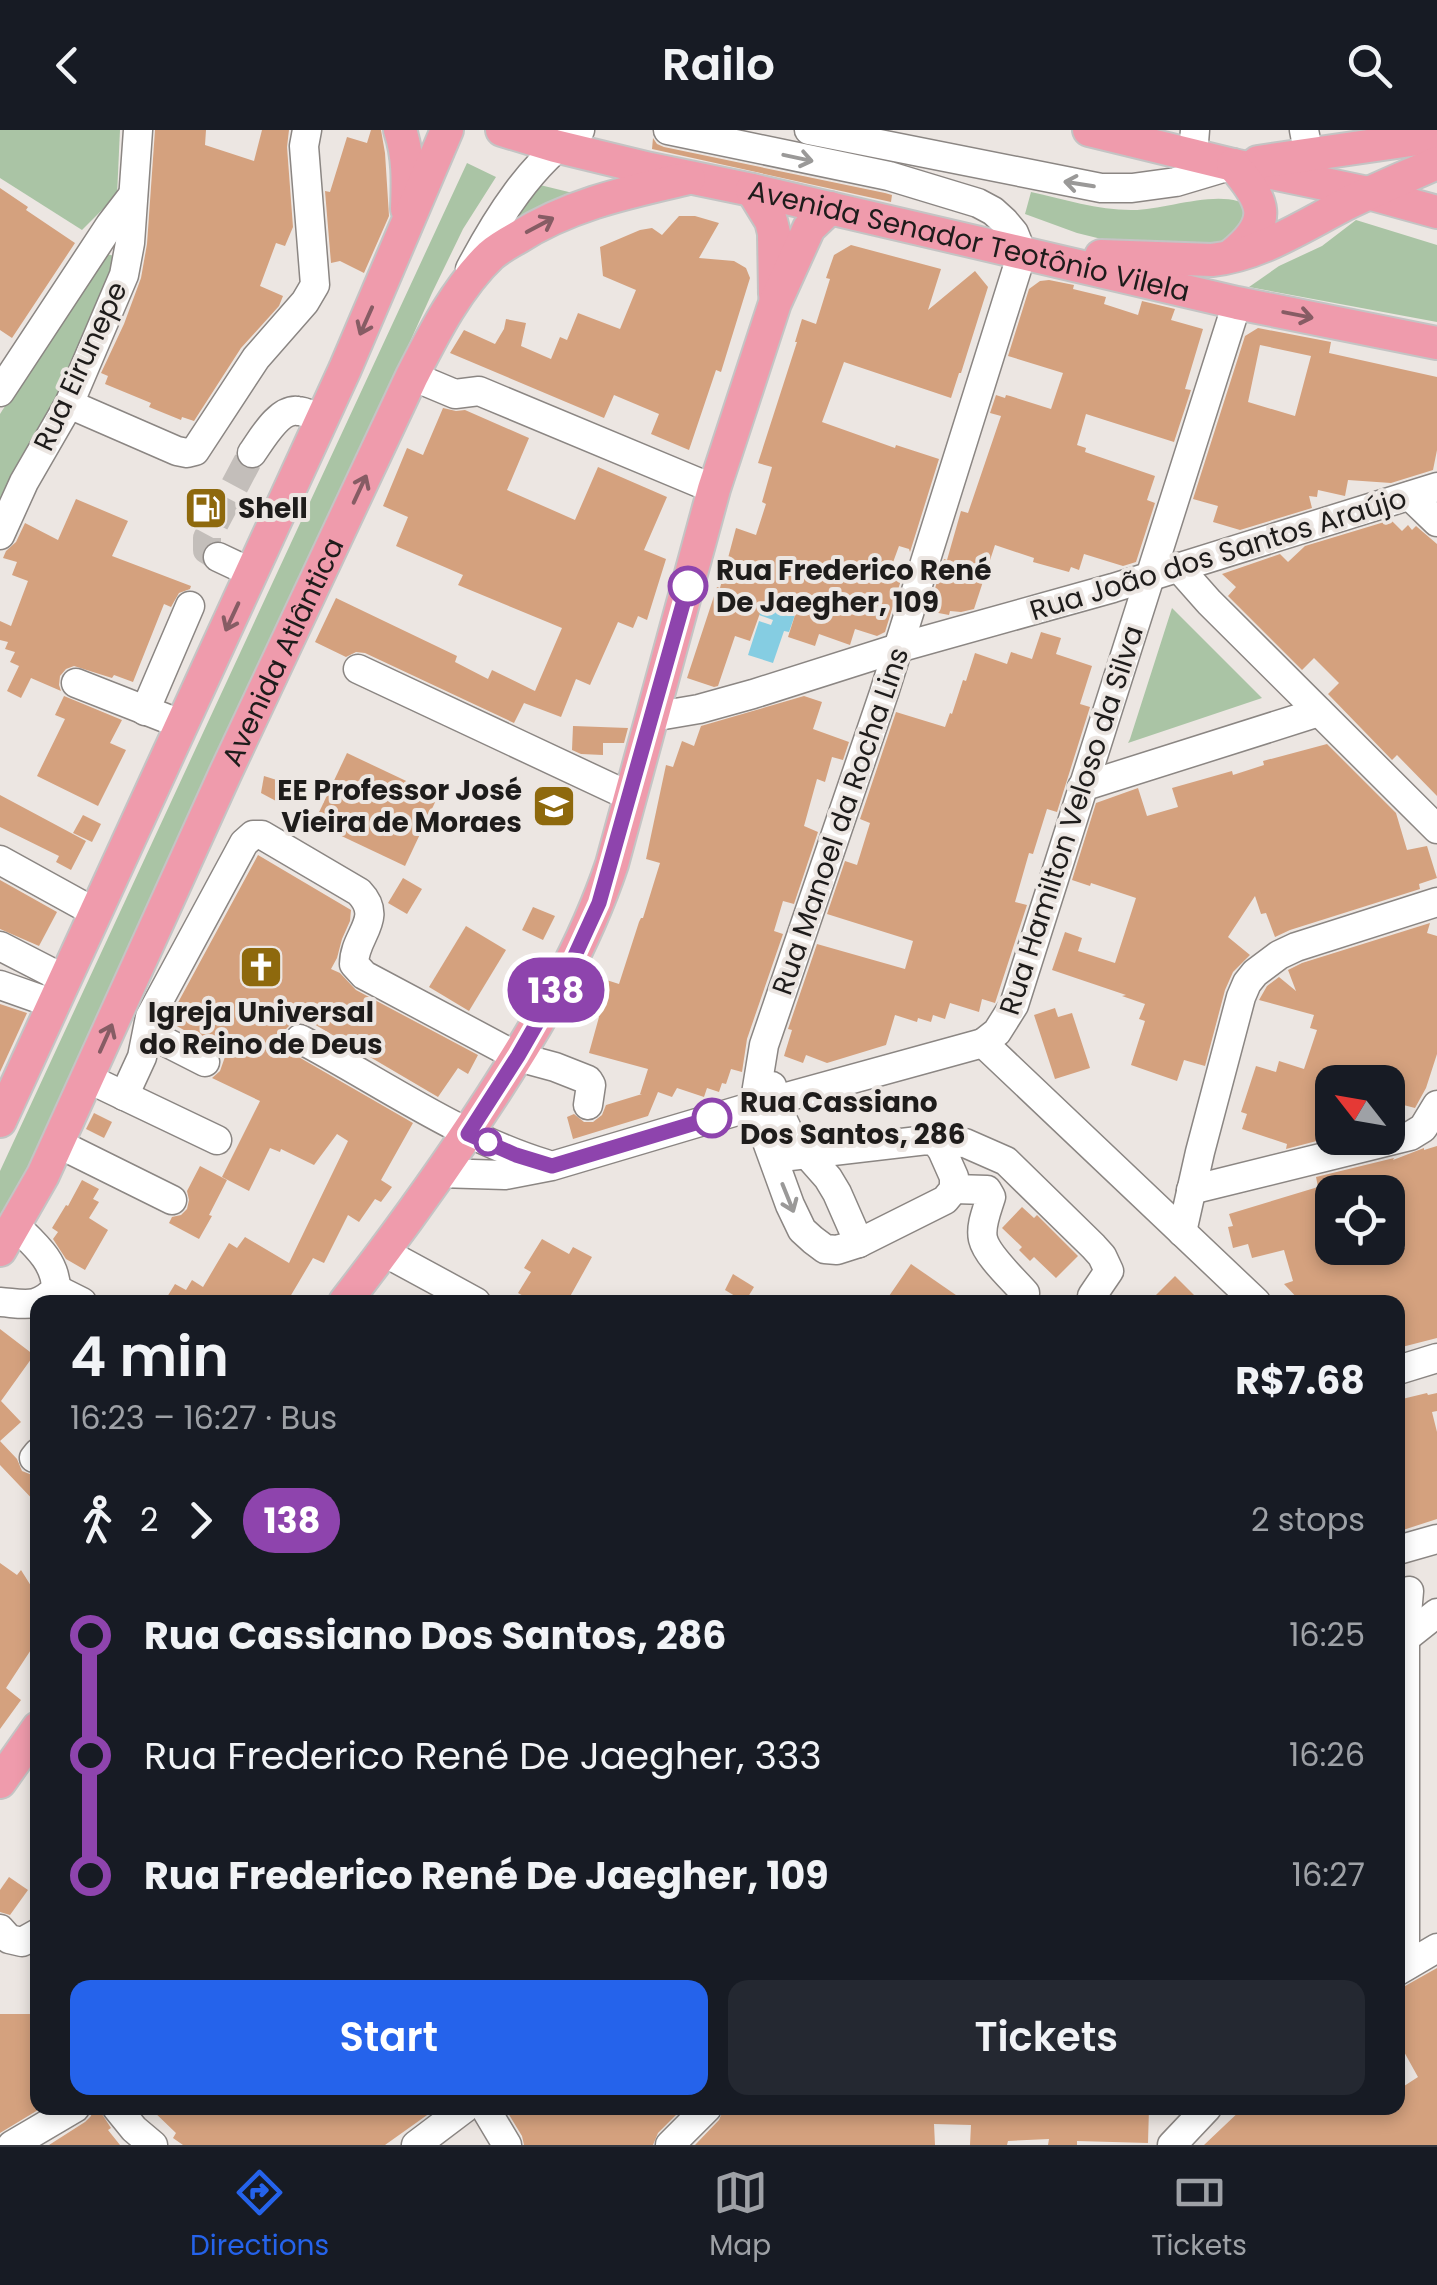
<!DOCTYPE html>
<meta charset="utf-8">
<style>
body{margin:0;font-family:Poppins,sans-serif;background:#242831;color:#f1f3f6;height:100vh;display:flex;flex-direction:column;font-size:38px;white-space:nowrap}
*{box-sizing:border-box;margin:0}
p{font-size:32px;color:#9ea1a6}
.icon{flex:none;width:55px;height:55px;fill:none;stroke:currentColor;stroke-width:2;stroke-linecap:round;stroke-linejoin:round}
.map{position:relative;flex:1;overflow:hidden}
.details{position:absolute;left:30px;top:1165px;width:1375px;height:820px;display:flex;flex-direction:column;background:#171b24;border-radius:20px;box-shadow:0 5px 15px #0003}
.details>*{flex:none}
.badge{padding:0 20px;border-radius:32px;font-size:35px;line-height:65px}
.needle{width:65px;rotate:301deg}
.fabs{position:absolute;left:1315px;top:935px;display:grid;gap:20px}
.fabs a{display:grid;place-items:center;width:90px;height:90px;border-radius:20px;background:#171b24;box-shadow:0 5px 15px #0003;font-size:50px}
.map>.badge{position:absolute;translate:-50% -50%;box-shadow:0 0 0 5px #fff}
.legs{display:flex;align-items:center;gap:15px;height:110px;padding:0 40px;font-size:32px}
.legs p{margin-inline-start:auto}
.overview{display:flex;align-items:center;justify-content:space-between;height:170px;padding:0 40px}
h1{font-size:55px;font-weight:600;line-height:75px}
.button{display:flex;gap:20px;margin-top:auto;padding:20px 40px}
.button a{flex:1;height:115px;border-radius:20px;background:#2563eb;color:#fff;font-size:40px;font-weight:600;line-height:115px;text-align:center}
.button a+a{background:#242831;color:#f1f3f6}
ul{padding:0 40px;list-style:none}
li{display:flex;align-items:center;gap:35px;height:120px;font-size:38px}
li i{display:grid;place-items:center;width:15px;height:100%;margin:0 12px;background:currentColor}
li i::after{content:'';width:25px;height:25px;margin:-12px;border:8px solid;border-radius:50%;background:#171b24}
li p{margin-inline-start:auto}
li:first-child i{background:linear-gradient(#0000 50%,currentColor 0)}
li:last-child i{background:linear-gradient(currentColor 50%,#0000 0)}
header{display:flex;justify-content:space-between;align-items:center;height:130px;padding:0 40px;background:#171b24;font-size:45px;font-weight:600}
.tab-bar{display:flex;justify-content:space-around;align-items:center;height:140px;border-top:2px solid #363941;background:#171b24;font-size:28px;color:#9ea1a6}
.tab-bar a{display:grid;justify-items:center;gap:5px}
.tab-bar .current{color:#2563eb}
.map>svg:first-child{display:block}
.green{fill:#aac4a5}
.water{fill:#85cde2}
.building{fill:#d4a17e;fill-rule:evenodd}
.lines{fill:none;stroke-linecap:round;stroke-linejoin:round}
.minor-tunnel{stroke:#c3beba;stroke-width:28;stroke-dasharray:28 14;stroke-linecap:butt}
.minor-casing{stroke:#8b8683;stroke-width:31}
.major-casing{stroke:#c4c4c4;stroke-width:36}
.minor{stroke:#fff;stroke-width:28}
.major{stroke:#ef9bac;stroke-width:32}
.oneway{stroke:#9a9998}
.oneway2{stroke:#865c64}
.line-1-casing{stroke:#fff;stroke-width:22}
.line-1{stroke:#8e44ad;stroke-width:15}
.stop-1-dot{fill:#fff;stroke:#8e44ad;stroke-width:5}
.labels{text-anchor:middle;stroke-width:8;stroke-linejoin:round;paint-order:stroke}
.street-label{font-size:28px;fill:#1e1c1b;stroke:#ece6e2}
.poi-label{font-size:28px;font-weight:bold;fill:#1e1c1b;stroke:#ece6e2;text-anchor:start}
.stop-label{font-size:28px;font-weight:bold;fill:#1e1c1b;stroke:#ece6e2;text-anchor:start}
</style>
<header><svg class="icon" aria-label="back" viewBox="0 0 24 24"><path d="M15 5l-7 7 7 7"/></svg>Railo<svg class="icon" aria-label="search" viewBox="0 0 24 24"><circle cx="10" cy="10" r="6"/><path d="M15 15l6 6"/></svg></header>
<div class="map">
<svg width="1437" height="2015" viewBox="0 0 1437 2015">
<rect width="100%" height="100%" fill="#ece6e2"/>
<g class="green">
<polygon points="0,0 120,0 117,65 82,100 0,48"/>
<polygon points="467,33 496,47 463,99 432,163 173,737 0,1098 0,1041"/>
<polygon points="540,55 577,64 500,113 534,57"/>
<path d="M1031 62C1063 69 1098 80 1131 80 1165 81 1228 54 1253 80L1232 114 1126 115 1077 103 1025 84Z"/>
<polygon points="1356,90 1437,115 1437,192 1249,157 1279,136 1322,116"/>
<polygon points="106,124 115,126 118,130 63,271 0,385 0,284 98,129"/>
<polygon points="1172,478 1262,568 1128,613 1130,609"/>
</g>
<polygon class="water" points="764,472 796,482 789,502 784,501 773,533 748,525 759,491 771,495 773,490 759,485"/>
<g class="building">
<polygon points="155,0 206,0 205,15 254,31 262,0 289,0 287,17 293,97 285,116 276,113 260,156 283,166 279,176 241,218 194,291 182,287 181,290 149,277 151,273 105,254 108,246 101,243 124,194 141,148 147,114"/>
<polygon points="371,0 381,0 385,23 389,86 364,143 340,131 331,133 325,61 330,62 347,7 367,13"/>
<polygon points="653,8 657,14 664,17 885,63 892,65 891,72 652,19"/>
<polygon points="0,58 28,77 26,80 75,113 12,208 0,200"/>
<polygon points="679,86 695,86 719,93 699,128 734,131 746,138 750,148 721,242 716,240 689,320 651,304 659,284 614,265 604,288 450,223 464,200 495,214 504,199 506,189 526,193 521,216 551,229 560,207 567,210 578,183 620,199 636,160 603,146 600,117 640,100 652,98 662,105"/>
<polygon points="851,115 941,139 928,180 975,141 988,157 961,243 959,243 951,268 844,232 822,292 895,318 896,315 939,329 910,422 909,419 899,416 888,446 901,450 885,502 877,506 855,499 850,515 819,504 815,516 788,507 796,482 764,472 750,511 735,506 718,556 714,557 687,548 717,457 720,458 736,398 756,405 766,374 762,372 772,337 758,333 797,212 795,212 802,189 816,194 830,149 826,148 834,125"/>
<polygon points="1049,150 1074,155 1073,159 1106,167 1104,174 1138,185 1142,171 1175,179 1171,190 1203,199 1185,259 1191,260 1174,312 1086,284 1077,315 1086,318 1085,322 1155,346 1147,370 1155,373 1136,432 1123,436 1084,424 1079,440 1071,437 1069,442 1033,432 1034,428 995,415 974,479 961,482 950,481 949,485 928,481 944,429 947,430 961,381 968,383 1001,286 990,283 996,265 1005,268 1006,265 1010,266 1051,279 1063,243 1008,226 1029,159 1040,151"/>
<path d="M1258 198 1331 212 1329 223 1437 247V320L1433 340 1391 353 1348 350 1345 366 1318 360 1317 367 1309 366 1312 378 1240 400 1213 392 1218 376 1193 369 1245 206ZM1260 215 1311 226 1295 286 1248 272Z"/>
<polygon points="443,278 456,281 465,280 529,308 507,360 575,390 598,337 667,367 644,420 666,429 647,490 638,486 633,498 618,492 590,555 576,549 561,587 524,573 514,593 365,523 356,522 346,527 315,512 336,468 457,526 455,532 488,549 492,540 535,561 562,498 458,455 463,445 396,416 408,387 383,376 407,318 423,325"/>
<polygon points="76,369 128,391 112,426 191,456 190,459 179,463 171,477 164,474 133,552 114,545 112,548 74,536 66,539 60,546 59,555 61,561 31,548 21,568 7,561 19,536 10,532 15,522 5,519 8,512 0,510 0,491 11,496 28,451 12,445 17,432 3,428 6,421 16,412 25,393 58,410"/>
<polygon points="1391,390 1402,401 1408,395 1412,400 1416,396 1437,414 1437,666 1397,625 1392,630 1328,564 1339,553 1314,528 1302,540 1228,466 1236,457 1222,444 1280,424 1288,432 1305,416"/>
<polygon points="1041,502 1061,508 1056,524 1092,536 1080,574 1090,577 1057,682 1047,679 1033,724 1029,723 1015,772 1027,775 996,870 995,873 982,869 979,882 950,873 945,889 933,885 931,892 918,888 917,892 895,885 886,915 827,933 806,925 803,933 784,926 792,900 788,899 817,814 905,839 913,811 827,784 845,731 857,735 870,693 860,689 896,582 945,597 950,583 952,584 963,550 966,551 975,523 1007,534 1011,522 1032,529"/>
<polygon points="64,566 122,590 110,613 126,620 98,676 37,646 65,589 55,585"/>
<polygon points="804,566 822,572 813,599 849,612 843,630 832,627 825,652 817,649 804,696 818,702 794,774 783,771 774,801 783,804 747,909 742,942 731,939 726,954 722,953 719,962 707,958 704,967 677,958 672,967 658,962 648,986 573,1009 567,987 574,984 584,992 593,992 602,985 606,975 642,964 640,964 648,939 589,923 599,887 583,882 594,846 619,854 639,792 641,788 643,788 660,733 646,729 666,635 673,637 682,611 694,616 701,596"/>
<polygon points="573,596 628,598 624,613 603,613 603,625 581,624 572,620"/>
<polygon points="1327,614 1396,683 1407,720 1427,716 1437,748 1419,754 1420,759 1290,800 1275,807 1266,783 1261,784 1255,766 1228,807 1250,825 1233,842 1225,860 1205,936 1184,930 1177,951 1131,935 1145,891 1139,889 1145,874 1122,866 1126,865 1052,840 1065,802 1082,808 1078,821 1115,833 1136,768 1091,753 1090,756 1072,750 1096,673 1138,658 1147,686 1178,677 1172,658 1232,641 1233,645 1264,635 1263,631"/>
<polygon points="347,623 438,666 405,736 314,693"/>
<polygon points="264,646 283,652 276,671 261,663"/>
<polygon points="0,665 86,711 71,740 56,732 59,726 0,697"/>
<polygon points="83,685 101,694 92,712 73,703"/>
<polygon points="258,725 351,780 350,791 342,809 337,828 331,839 340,843 356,860 478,925 468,944 458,938 438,967 302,887 299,892 290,895 284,901 283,918 413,993 381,1050 392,1057 381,1072 375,1069 359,1092 348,1085 324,1133 313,1128 287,1172 164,1172 175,1154 186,1160 192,1150 203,1157 229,1113 237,1118 245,1107 289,1133 348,1011 337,1004 314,1035 281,1019 280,1022 270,1018 249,1061 222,1047 260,971 212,948 220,941 226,924 168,891"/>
<polygon points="403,748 422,759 407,784 388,773"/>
<polygon points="0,750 57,782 39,816 0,799"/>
<polygon points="533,777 555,786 543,810 522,800"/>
<polygon points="1430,793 1427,803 1437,806 1437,924 1426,958 1415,978 1388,971 1388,952 1332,952 1332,1007 1286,1019 1287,1014 1242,999 1247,984 1241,982 1256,936 1276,942 1279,931 1304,939 1317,900 1310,898 1314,885 1259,870 1267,856 1279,847 1296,861 1288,840 1302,833"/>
<polygon points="466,796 506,820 469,881 429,857"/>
<polygon points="0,874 27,883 0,942"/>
<polygon points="1055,878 1058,887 1072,883 1090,938 1055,949 1034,885"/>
<polygon points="94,983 112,992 104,1008 86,999"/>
<path d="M1437 1016V1208L1398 1218V1172H1301L1284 1154 1293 1151 1284 1120 1252 1128 1248 1114 1233 1118 1228 1097 1233 1096 1229 1084 1318 1057 1316 1047 1394 1028 1393 1030 1424 1018V1020ZM1332 1062H1390L1405 1118H1332Z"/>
<polygon points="200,1036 227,1050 209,1085 212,1086 199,1109 169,1093 172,1087 181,1085 187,1079 189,1070 187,1061"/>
<polygon points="82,1050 99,1059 93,1069 99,1072 89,1088 108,1100 85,1140 66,1129 53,1109 58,1102 52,1098 66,1075 68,1076"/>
<polygon points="1022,1077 1034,1088 1037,1085 1078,1126 1056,1148 1034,1127 1030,1131 1019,1120 1022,1117 1002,1098"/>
<polygon points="542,1109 569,1124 573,1117 592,1127 567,1172 534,1172 518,1163 531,1142 524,1138"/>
<polygon points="911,1134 966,1172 885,1172"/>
<polygon points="733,1144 754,1157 745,1172 725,1160"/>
<polygon points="1175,1146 1201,1172 1149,1172"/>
<polygon points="0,1199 34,1225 1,1271 21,1292 0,1311 17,1329 22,1341 32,1345 38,1352 38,1375 0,1335"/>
<polygon points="1427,1263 1428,1265 1437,1263 1437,1281 1432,1282 1437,1302 1437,1389 1403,1400 1398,1382 1398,1371 1405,1368 1398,1346 1398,1270"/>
<polygon points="0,1433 17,1445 21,1440 38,1467 38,1509 6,1558 21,1570 0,1599"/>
<polygon points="9,1747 28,1760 10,1785 0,1782 0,1760"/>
<polygon points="1437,1838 1437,2015 1204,2015 1243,1978 1398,1978 1398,1960 1418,1947 1398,1911 1398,1860"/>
<polygon points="0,1884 38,1884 38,1980 0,2003"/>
<polygon points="92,1978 100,1981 111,1998 108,2000 120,2015 49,2015 85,1992 91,1986"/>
<polygon points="150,1978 437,1978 385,2015 183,2015 173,2008 176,2003"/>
<polygon points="505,1978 683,1978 658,2003 653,2015 524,2015 522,2006"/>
<polygon points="724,1978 1149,1978 1148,2013 1077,2011 1077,2015 1048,2015 1049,2009 1008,2011 1007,2015 970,2015 971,1995 934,1994 935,2015 695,2015 719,1990"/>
</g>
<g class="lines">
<polyline class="minor-tunnel" points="218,427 207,420 207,408 252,323"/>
<g class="minor-casing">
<g id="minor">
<polyline points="668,0 889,46 978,73 993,81 1004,91 1014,103 1022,123 884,563 764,915 754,976 790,1075 802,1100 813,1110 825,1119 837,1120 859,1113 945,1070 954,1059 954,1047 942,1020 936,1012 927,1010 773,1028"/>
<polyline points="809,0 1101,58 1132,58 1176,52 1233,35"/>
<polyline points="1304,0 1309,26"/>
<polyline points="1193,25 1195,0"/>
<path d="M470 139C497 88 531 33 580 0"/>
<polyline points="412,246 455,264 479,261 714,359"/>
<polyline points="0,262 110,95 133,65"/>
<polyline points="69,274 177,321 187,323 195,321 256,228 305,172 315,155 304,16 307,0"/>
<path d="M252 323C262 309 279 278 298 281 305 281 315 287 321 289"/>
<polyline points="1410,366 1437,392"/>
<polyline points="0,405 24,352 69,274 124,145 130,113 138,0"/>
<polyline points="218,427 252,443"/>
<polyline points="1178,437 1209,472 1437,699"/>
<polyline points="358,539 629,666"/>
<polyline points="76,553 183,595"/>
<polyline points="145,581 190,476"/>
<polyline points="652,587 699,579 753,564 898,518 1113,458 1437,357"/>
<polyline points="1082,657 1319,582"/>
<polyline points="0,730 96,783"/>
<polyline points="0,816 66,850"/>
<polyline points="0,855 54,874"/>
<polyline points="148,903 205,932"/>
<path d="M300 909C381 952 458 1007 546 1034"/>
<polyline points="983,913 997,902 1014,875 1237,173"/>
<polyline points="87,948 217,1010"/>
<polyline points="772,956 774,971 790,1005 828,1048 837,1063 859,1113"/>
<path d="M124 966 142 927 150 887 244 713 253 705H262L359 762C385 789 354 805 354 834L364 845 518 927 555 937 588 950 591 955 588 975"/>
<polyline points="936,1012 965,1013 1006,1031 1093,1116 1102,1126 1109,1141 1092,1166"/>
<polyline points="57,1013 172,1070"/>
<polyline points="439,1043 505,1045 552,1036 754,976 983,913 1256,1172"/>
<path d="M954 1059 987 1060 991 1067C987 1080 980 1096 983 1109 987 1126 1014 1150 1025 1163"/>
<polyline points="1191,1060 1410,1006 1423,998 1437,975"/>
<polyline points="1182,1102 1200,1022 1241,867 1247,853 1255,843 1279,825 1296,817 1437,772"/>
<polyline points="384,1122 476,1172"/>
<polyline points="56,1159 82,1172"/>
<path d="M0 1172C26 1174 37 1179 56 1159 56 1131 33 1113 15 1095"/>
<polyline points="1398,1240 1437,1228"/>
<polyline points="34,1328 38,1323"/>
<polyline points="1398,1420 1437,1409"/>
<polyline points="1399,1513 1437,1483"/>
<polyline points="0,1799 9,1809 22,1812 38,1803"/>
<polyline points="1407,1835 1405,1812 1405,1508 1409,1461"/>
<polyline points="1398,1841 1437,1818"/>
<polyline points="117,1978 134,1999 153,2015"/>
<polyline points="485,1978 507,2015"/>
<polyline points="12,2015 75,1978"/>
<polyline points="416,2015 465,1978"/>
<polyline points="670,2015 707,1978"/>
<polyline points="1172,2015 1207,1978"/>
</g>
</g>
<g class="major-casing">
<g id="major">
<path d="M400 0C409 27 408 52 407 79"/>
<path id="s1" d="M502 0 555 16 650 39 752 60 1237 173 1437 213"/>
<polyline points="1089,0 1233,35 1368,63 1437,82"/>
<polyline points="1258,32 1437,6"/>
<polyline points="752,60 771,91 774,103 775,164"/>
<path d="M1232 125C1274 91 1265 72 1233 35"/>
<path d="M1101 126 1212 130C1261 125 1306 94 1350 72 1379 58 1408 46 1437 33"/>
<polyline points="0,991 345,239 447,0"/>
<path id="s2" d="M0 1120 43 1045 225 644 412 246C433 205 457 157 491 125 499 118 508 113 517 108 570 74 629 62 689 48"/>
<path d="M345 1172C397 1105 446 1037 492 966 540 892 584 817 612 734L714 359 775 173 809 98 830 78"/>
<polyline points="0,1652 38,1598"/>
</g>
</g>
<use href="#minor" class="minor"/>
<use href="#major" class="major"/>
</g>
<defs><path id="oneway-shaft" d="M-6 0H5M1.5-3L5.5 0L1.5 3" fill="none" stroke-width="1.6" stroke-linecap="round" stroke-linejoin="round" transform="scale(2.5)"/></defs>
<g class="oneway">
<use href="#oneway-shaft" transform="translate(798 28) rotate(12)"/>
<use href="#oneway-shaft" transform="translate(1079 54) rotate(-171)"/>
<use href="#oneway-shaft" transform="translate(788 1068) rotate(68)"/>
</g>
<g class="oneway2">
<use href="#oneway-shaft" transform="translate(540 95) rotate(-28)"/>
<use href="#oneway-shaft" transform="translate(1298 185) rotate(11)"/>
<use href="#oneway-shaft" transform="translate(366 191) rotate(114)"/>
<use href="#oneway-shaft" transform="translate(360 359) rotate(-65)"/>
<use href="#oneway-shaft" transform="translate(232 487) rotate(115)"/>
<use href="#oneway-shaft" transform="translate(106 908) rotate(-66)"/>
</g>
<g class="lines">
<g class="line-1-casing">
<polyline id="line-1" points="688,456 599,773 572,832 518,926 468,1004 516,1025 552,1036 712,988"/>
</g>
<use href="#line-1" class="line-1"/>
</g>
<defs>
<g id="fuel-square" transform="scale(2.25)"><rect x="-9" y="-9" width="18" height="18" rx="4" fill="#8e690d" stroke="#ece6e2"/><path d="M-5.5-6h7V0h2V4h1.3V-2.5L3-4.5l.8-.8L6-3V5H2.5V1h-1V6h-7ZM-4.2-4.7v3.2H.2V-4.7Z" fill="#fff"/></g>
<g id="school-square" transform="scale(2.25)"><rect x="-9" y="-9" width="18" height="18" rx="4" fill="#8e690d" stroke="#ece6e2"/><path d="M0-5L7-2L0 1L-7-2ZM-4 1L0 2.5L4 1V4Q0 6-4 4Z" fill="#fff"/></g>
<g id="church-square" transform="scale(2.25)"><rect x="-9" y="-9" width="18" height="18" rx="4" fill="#8e690d" stroke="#ece6e2"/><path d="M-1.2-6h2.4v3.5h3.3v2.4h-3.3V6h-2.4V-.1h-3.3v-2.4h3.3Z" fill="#fff"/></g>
</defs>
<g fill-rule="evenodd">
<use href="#fuel-square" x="206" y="378"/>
<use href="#school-square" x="554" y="676"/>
<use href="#church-square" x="261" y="837"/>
</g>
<g class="stop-1-dot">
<circle cx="688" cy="456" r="18"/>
<circle cx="712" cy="988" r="18"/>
<circle cx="488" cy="1012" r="12"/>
</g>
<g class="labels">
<g class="street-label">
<text dy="10" stroke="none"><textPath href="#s1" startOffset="480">Avenida Senador Teotônio Vilela</textPath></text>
<text transform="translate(80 236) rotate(-65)" y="10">Rua Eirunepe</text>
<text transform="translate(1218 424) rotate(-17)" y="10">Rua João dos Santos Araújo</text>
<text dy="10" stroke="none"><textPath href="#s2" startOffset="662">Avenida Atlântica</textPath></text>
<text transform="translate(1071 690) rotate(-72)" y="10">Rua Hamilton Veloso da Silva</text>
<text transform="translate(840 691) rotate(-71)" y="10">Rua Manoel da Rocha Lins</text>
</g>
<g class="poi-label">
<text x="238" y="388">Shell</text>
<text x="522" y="670" text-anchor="end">EE Professor José<tspan x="522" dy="32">Vieira de Moraes</tspan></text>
<text x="261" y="892" text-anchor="middle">Igreja Universal<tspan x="261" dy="32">do Reino de Deus</tspan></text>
</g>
<g class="stop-label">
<text x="716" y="450">Rua Frederico René<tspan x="716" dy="32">De Jaegher, 109</tspan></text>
<text x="740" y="982">Rua Cassiano<tspan x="740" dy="32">Dos Santos, 286</tspan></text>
</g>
</g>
</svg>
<div class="fabs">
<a><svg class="needle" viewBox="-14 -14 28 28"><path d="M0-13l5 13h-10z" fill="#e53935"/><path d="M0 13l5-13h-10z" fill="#9ea1a6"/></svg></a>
<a><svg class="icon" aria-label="locate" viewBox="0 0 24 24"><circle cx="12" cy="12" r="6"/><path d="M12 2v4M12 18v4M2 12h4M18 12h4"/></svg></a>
</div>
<b class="badge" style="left:556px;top:860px;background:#8e44ad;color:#fff">138</b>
<section class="details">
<div class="overview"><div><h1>4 min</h1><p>16:23 – 16:27 · Bus</p></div><b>R$7.68</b></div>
<div class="legs"><svg class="icon" aria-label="walk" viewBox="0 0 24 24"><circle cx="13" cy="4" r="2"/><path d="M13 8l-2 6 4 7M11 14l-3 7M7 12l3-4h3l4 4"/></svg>2<svg class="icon" aria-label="forward" viewBox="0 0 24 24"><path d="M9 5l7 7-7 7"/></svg><b class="badge" style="background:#8e44ad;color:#fff">138</b><p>2 stops</p></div>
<ul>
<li><i style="color:#8e44ad"></i><b>Rua Cassiano Dos Santos, 286</b><p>16:25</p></li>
<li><i style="color:#8e44ad"></i><span>Rua Frederico René De Jaegher, 333</span><p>16:26</p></li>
<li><i style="color:#8e44ad"></i><b>Rua Frederico René De Jaegher, 109</b><p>16:27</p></li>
</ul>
<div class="button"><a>Start</a><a>Tickets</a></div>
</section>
</div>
<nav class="tab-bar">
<a class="current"><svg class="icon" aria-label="directions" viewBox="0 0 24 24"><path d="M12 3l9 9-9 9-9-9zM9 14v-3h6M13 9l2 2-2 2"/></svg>Directions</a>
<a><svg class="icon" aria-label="map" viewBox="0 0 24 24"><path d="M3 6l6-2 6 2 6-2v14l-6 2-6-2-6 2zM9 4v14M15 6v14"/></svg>Map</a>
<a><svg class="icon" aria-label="tickets" viewBox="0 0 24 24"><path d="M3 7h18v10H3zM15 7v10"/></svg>Tickets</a>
</nav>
